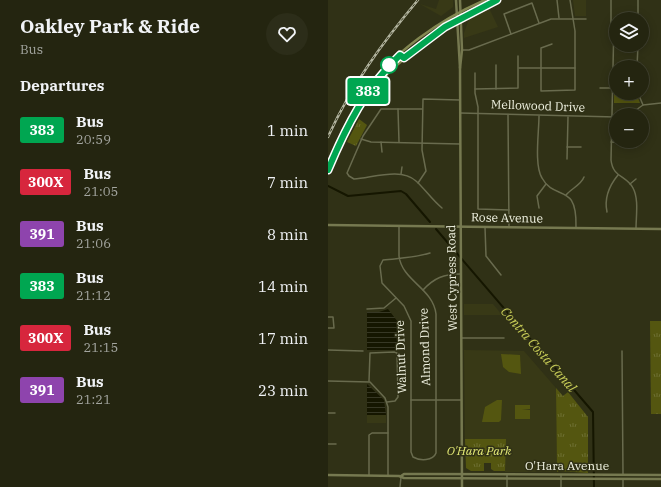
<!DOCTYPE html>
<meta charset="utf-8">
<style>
body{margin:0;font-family:"IBM Plex Serif",serif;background:#2c2d19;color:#f1f3f6;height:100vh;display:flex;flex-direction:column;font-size:15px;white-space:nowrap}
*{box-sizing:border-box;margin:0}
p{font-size:13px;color:#a3a59f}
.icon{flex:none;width:22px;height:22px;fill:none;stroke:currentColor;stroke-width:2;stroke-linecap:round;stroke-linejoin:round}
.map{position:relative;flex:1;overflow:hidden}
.panel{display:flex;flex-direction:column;background:#242510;width:328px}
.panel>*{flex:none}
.badge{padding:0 8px;border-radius:3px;font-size:14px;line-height:26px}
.controls{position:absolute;left:281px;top:12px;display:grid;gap:8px}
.controls a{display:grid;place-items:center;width:40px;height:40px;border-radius:50%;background:#242510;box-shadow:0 2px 10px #0003,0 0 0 1px #414230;font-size:20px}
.map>.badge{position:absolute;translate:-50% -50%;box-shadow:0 0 0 2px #fff}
h2{padding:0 20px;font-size:15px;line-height:36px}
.round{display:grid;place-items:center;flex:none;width:42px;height:42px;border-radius:21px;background:#2c2d19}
.headline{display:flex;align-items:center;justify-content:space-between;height:68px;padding:0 20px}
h1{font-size:19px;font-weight:700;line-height:30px}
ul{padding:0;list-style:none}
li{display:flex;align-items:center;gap:12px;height:52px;padding:0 20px}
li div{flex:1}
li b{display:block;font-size:15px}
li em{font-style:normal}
li .badge{min-width:44px;font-weight:700;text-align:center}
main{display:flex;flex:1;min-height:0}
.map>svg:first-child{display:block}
.built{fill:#383916}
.grass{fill:#545610}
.park{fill:url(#park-tufts)}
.water{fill:url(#water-rules)}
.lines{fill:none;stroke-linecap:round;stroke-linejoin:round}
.canal{stroke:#151600;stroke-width:2}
.street{stroke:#696b4e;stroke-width:1.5}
.secondary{stroke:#767950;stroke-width:2.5}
.primary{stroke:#838751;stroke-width:2.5}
.rail-casing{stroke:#b3b5a0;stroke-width:2.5}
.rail{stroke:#303116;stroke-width:1;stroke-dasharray:3;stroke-linecap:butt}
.line-casing{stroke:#fff;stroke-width:9}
.line{stroke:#00a651;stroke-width:6}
.stop-dot{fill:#fff;stroke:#00a651;stroke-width:2}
.labels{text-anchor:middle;stroke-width:3;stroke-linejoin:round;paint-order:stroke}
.street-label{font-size:12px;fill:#f0f2e1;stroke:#303116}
.park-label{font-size:12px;font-style:italic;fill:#e6ec77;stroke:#303116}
.water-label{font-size:13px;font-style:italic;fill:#c9ce58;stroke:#303116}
</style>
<main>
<section class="panel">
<div class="headline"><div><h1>Oakley Park &amp; Ride</h1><p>Bus</p></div><a class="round"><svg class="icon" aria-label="heart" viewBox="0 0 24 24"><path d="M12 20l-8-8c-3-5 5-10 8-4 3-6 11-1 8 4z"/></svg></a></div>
<h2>Departures</h2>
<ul>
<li><span class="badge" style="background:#00a651;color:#fff">383</span><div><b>Bus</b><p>20:59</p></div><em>1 min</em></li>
<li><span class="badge" style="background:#d7263d;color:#fff">300X</span><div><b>Bus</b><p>21:05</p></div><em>7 min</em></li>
<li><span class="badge" style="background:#8e44ad;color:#fff">391</span><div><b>Bus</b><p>21:06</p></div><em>8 min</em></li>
<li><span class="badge" style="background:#00a651;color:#fff">383</span><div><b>Bus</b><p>21:12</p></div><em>14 min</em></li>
<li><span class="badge" style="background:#d7263d;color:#fff">300X</span><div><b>Bus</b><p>21:15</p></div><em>17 min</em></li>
<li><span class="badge" style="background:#8e44ad;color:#fff">391</span><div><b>Bus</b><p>21:21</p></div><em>23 min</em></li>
</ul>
</section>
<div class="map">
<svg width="333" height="487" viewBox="0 0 333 487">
<defs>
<pattern id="park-tufts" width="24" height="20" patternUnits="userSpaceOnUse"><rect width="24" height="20" fill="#545610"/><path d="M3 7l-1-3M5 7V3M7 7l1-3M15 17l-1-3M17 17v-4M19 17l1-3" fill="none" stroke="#6d6f32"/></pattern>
<pattern id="water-rules" width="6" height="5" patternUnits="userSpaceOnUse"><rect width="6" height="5" fill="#151600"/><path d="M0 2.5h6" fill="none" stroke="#373825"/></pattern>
</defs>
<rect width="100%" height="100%" fill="#303116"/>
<g class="built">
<polygon points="111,0 125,0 125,7 113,16 92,4 108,9"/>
<polygon points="245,0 258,0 258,16 247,16"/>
<polygon points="161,8 170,27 136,38 136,33 141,19"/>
<polygon points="136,304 165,304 174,315 136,315"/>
<polygon points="136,350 196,351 228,388 229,472 177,472 177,439 137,439"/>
<rect x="39" y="415" width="19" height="8"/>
</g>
<g class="grass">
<polygon points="173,354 192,355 193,374 181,372 175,367"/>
<polygon points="169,400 174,400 173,420 171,422 154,422 157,407"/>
<polygon points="187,405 202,405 202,409 194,410 202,410 202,419 187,419"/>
</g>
<g class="park">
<polygon points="286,78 288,78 288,93 308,93 312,103 286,103"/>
<polygon points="31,119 39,125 28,146 19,142"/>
<polygon points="322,321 333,321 333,414 323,414"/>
<polygon points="228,388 235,396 240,392 260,417 260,473 231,471 229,472"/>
<polygon points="137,439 178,439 177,471 166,471 163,469 163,463 156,463 156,471 143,471 138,468"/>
</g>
<g class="water">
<polygon points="60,309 70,322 71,350 39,350 39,312 51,312"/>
<polygon points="39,384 56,400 58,415 39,415"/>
</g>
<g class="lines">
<g class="canal">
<polyline points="0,186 20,196 73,191 78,194 102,222"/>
<polyline points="108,229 265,412 266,487"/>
</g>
<g class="street">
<polyline points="229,0 231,18"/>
<polyline points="310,19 310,0"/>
<path d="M288 21H286L283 160C285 178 298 175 305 188 311 199 308 216 308 229"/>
<polyline points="283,24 283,0"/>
<polyline points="183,34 176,14 204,3 211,23"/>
<polyline points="224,44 213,48 213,91 247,90 247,31 242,0"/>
<polyline points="134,50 141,50 223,19 258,19"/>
<polyline points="168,65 168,89"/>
<polyline points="309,67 310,45"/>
<polyline points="191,68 247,68"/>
<polyline points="147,73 147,93 150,107 150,209 181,210"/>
<polyline points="272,88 284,88"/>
<polyline points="147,89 190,88 190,56"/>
<polyline points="310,93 315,105"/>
<polyline points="70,109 71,142"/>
<path d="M94 109H53L35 136 19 173 21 176 26 179C44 178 73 167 88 181 97 189 104 200 114 208"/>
<polyline points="132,113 288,117"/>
<polyline points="180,115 181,227"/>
<polyline points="301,115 315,105 333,103"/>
<path d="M211 116C211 132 206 165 214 178 227 202 249 181 248 227"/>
<polyline points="33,139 43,142 132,144"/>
<polyline points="53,142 54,152"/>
<polyline points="283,142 299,143 308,147"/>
<polyline points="239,147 253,147"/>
<polyline points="239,159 240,117"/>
<polyline points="73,174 74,167"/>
<polyline points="90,183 98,171 94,150 95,99 132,100"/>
<polyline points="302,184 308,179"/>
<path d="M238 195C244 188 253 185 256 177"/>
<polyline points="211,208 209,196 218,184"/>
<path d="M279 212C276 198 281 186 290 175"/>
<path d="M71 226V256C74 281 105 288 108 314V453C105 461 92 461 85 457L83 452V321L76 306 54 283 52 266 55 260C71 258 86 258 102 253"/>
<polyline points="157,227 158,256 173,275"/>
<path d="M95 290C106 278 116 274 132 274"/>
<polyline points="39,309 56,308 68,298"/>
<polyline points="0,317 5,317 6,328 0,328"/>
<polyline points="134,338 176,338"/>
<polyline points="0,350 35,351"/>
<polyline points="294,351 295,475"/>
<polyline points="0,381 42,382 57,398 60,407 60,475"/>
<polyline points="41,381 42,353 66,352 69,353 70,397 67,401 59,402"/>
<polyline points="83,400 133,400"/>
<polyline points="0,413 7,413"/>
<polyline points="0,444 8,444"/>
<polyline points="41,475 41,435 44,433 60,433"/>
<polyline points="179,475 179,487"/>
<polyline points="72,487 73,477"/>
<polyline points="233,487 233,475"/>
<polyline points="295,487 295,479"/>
</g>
<g class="secondary">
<polyline points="128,0 132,68 134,487"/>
<polyline points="132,0 134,50 132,68"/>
<polyline points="0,225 333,229"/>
<polyline points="0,475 71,476 76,478 333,479"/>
<polyline points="73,476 76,474 92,474 333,475"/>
</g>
<g class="primary">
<polyline points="36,100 63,70 107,33 169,0"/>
<path d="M0 169C11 143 24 118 38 93 62 53 115 18 157 0"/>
</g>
<g class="rail-casing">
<path id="rail" d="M0 137C23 86 54 43 90 0"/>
</g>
<use href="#rail" class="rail"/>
</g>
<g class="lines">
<g class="line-casing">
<path id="line" d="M0 170C18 127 38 87 72 55L76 58 117 27 169 0"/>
</g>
<use href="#line" class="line"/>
</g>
<circle class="stop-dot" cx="61" cy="65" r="8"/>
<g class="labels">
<g class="street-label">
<text transform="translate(210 106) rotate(2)" y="4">Mellowood Drive</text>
<text transform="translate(179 218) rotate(1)" y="4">Rose Avenue</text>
<text transform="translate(124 278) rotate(-91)" y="4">West Cypress Road</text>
<text transform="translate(97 347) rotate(-92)" y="4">Almond Drive</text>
<text transform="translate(73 357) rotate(-92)" y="4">Walnut Drive</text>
<text x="239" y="470">O'Hara Avenue</text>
</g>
<g class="park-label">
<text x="151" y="455">O'Hara Park</text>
</g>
<g class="water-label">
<text transform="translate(211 349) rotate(49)" y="5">Contra Costa Canal</text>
</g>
</g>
</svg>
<div class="controls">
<a><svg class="icon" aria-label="layers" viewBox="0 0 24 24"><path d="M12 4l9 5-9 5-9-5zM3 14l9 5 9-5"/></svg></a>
<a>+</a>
<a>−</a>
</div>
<b class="badge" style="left:40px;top:91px;background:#00a651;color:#fff">383</b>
</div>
</main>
